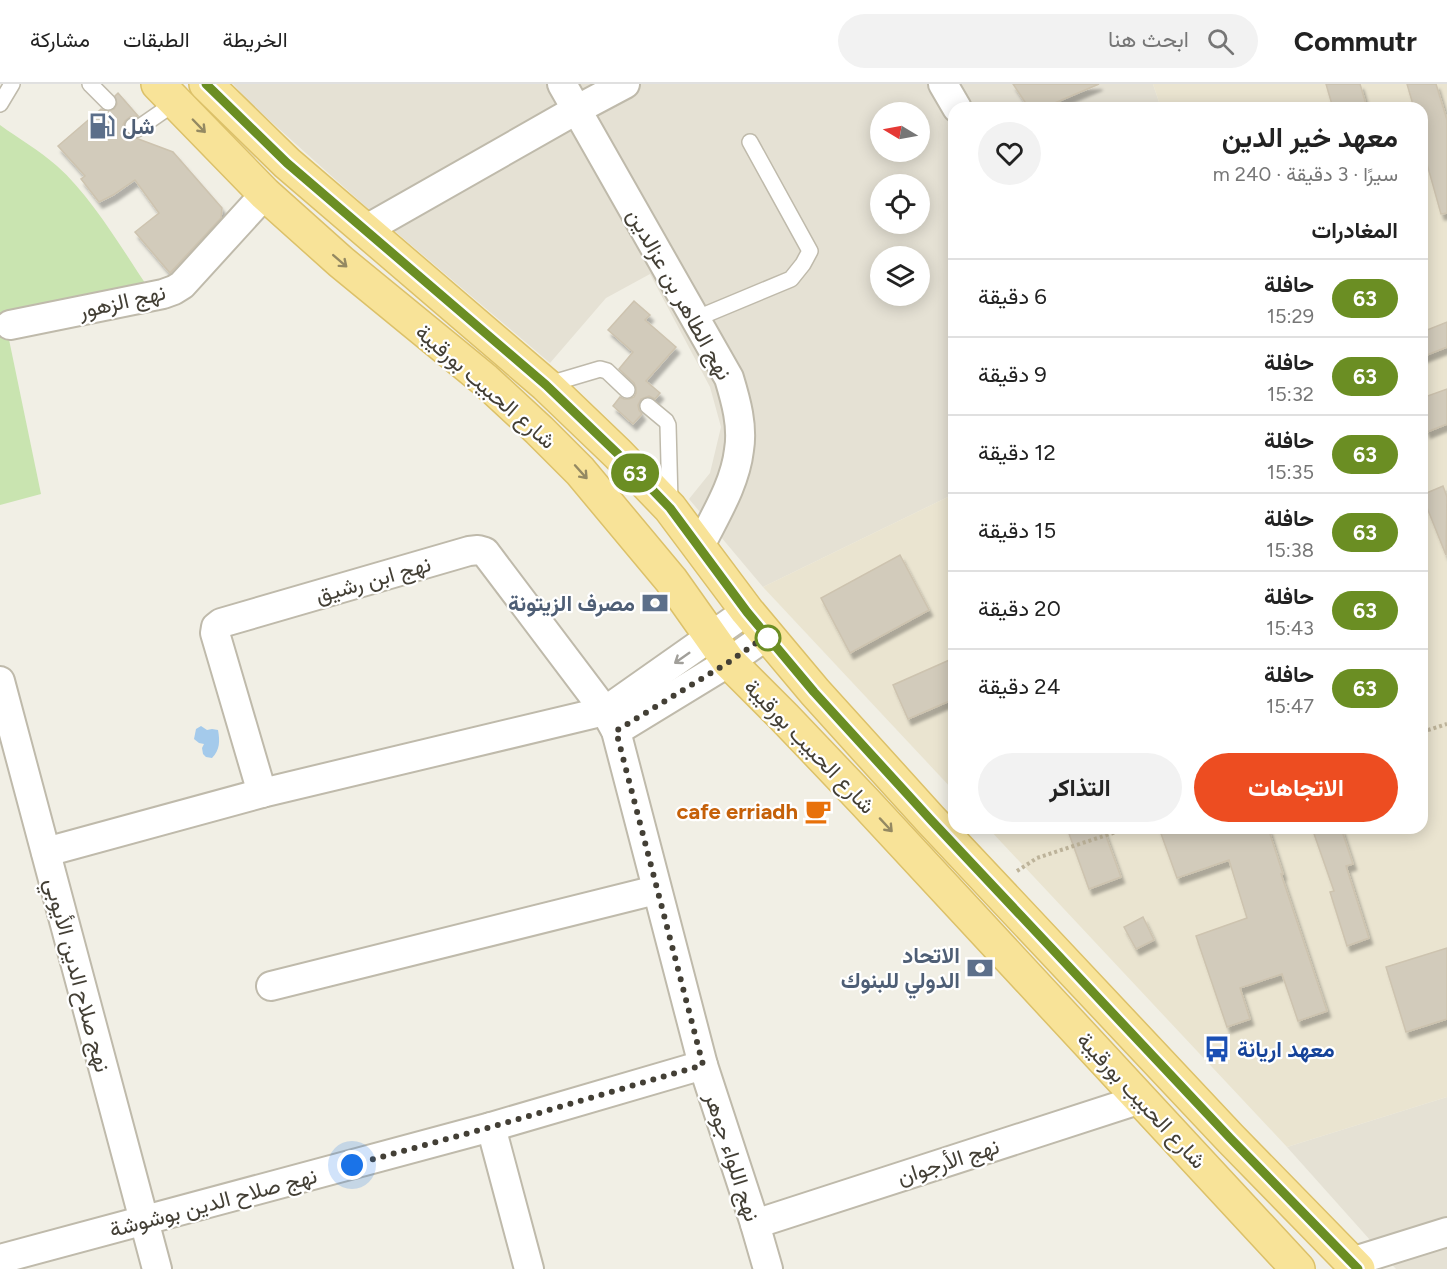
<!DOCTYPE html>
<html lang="ar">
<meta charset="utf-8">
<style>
body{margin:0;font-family:Figtree,Vazirmatn,sans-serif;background:#f2f2f2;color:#222;direction:rtl;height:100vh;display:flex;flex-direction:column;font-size:22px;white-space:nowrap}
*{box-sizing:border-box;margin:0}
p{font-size:20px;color:#767676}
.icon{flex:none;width:33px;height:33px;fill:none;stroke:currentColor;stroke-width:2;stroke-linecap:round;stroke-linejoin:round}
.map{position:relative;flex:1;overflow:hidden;direction:ltr}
.sheet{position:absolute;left:948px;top:18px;width:480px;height:732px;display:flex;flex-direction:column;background:#fff;border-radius:18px;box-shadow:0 3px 15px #0003;direction:rtl}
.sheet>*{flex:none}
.badge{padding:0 12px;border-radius:20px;font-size:21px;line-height:39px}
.needle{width:39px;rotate:280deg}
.controls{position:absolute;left:870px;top:18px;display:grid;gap:12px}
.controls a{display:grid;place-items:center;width:60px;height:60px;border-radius:50%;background:#fff;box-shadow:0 3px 15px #0003;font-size:30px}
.you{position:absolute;width:30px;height:30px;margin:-15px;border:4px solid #fff;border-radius:50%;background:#1a73e8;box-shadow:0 0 0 9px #1a73e833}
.map>.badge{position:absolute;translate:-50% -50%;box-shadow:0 0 0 3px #fff}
h2{padding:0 30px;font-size:22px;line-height:54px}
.round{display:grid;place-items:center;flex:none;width:63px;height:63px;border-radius:32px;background:#f2f2f2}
.overview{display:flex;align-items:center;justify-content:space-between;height:102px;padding:0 30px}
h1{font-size:28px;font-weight:700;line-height:45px}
.action{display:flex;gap:12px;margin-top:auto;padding:12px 30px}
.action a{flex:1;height:69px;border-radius:36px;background:#ed4d21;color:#fff;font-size:24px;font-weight:700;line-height:69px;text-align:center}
.action a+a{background:#f2f2f2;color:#222}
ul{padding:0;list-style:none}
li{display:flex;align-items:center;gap:18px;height:78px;padding:0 30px;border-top:2px solid #e0e0e0}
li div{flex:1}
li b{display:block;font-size:22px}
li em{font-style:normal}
li .badge{min-width:66px;font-weight:700;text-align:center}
header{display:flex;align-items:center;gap:36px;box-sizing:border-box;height:84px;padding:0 30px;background:#fff;border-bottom:2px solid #e0e0e0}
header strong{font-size:28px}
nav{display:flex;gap:33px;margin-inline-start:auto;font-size:21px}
.search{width:420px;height:54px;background:#f2f2f2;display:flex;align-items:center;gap:15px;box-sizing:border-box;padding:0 21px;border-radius:33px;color:#767676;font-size:22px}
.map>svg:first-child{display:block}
.residential{fill:#e5e1d4;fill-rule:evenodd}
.education{fill:#eae4d0}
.green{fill:#c9e4b0}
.water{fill:#a4caeb}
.building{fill:#d2cbbb;stroke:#cdc3af;stroke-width:1.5;filter:url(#shadow)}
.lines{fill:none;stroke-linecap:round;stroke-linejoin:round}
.service-casing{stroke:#bfbaab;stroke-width:18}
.minor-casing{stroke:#bfbaab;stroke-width:32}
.primary-casing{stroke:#dcc169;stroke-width:36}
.path{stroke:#bdb39a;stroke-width:4;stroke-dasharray:3 3;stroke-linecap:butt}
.service{stroke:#fff;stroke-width:15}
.minor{stroke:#fff;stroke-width:28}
.primary{stroke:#f8e398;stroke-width:33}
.oneway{stroke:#948962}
.oneway2{stroke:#a19f9a}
.line-casing{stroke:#fff;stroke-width:14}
.line{stroke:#6b8e23;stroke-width:9}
.walk{stroke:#433f35;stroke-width:6;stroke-dasharray:0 10.8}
.stop-dot{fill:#fff;stroke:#6b8e23;stroke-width:3}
.labels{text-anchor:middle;stroke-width:4.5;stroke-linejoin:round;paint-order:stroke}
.service-label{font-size:22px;font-weight:bold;fill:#4e5e75;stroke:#fff;text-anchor:end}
.street-label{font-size:22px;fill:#433f35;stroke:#fff}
.food-label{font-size:22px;font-weight:bold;fill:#c56008;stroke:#fff;text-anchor:end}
.transit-label{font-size:22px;font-weight:bold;fill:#164399;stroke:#fff;text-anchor:start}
</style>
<header>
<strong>Commutr</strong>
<div class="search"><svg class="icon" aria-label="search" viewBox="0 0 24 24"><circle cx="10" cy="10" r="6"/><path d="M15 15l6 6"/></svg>ابحث هنا</div>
<nav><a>الخريطة</a><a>الطبقات</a><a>مشاركة</a></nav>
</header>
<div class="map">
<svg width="1447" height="1185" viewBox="0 0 1447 1185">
<defs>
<filter id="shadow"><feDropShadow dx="3.5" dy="6" stdDeviation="1.5" flood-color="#0004"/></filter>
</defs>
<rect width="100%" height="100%" fill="#f1efe5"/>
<g class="residential">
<path d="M233 0H1153L1161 24H954V410L763 503 689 415 710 389 721 343 710 303 650 190 606 214 550 279 365 122 250 19ZM880 28H920V68H880ZM880 100H920V140H880ZM880 172H920V212H880Z"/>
<polygon points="1447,1013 1447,1185 1396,1185 1287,1063"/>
</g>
<g class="education">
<polygon points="1153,0 1447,0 1447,1013 1287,1063 988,744 1422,744 1422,24 1161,24"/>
<polygon points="954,410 954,707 763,503"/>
</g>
<path class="green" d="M0 41C18 54 40 67 57 82 92 113 122 165 149 205L6 241 41 410 0 421Z"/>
<path class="water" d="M201 642 207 646 212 645 218 646C220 657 220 666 212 674L206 673 203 670 202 664 204 660 199 659 194 655 196 645Z"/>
<g class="building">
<polygon points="1013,0 1099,0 1043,24 1029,24"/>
<polygon points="1326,0 1360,0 1367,24 1333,24"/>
<polygon points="1407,0 1436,0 1447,36 1447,129 1441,130 1422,62 1422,24 1414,24"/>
<polygon points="118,9 138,32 130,33 125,37 123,41 126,49 125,50 173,68 222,124 221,134 170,189 135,148 159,129 135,96 113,111 99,118 81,95 85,92 58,62 101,25 106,27 114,25 117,20 115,12"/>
<polygon points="634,217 650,231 645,236 676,263 646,297 660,309 655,315 649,312 641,315 638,321 639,326 642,330 633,340 613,322 620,313 624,315 629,315 634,313 636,309 636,304 634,299 619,285 633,268 608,246"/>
<polygon points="1447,238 1447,263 1422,273 1422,248"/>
<polygon points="1447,305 1447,340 1427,348 1422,335 1422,314"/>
<polygon points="1443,402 1447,413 1446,471 1422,411"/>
<polygon points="900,471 929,526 850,569 821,514"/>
<polygon points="954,574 954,615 908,635 893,601"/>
<polygon points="1067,744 1103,744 1121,793 1089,805"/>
<polygon points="1159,744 1268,744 1283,790 1281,790 1327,927 1298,937 1282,890 1240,904 1250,935 1227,943 1196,852 1247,834 1229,776 1177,794"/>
<polygon points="1312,744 1341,744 1353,780 1346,782 1369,854 1347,862 1330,808 1334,807"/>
<polygon points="1143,833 1154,856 1136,865 1124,843"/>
<polygon points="1447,864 1447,935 1406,948 1386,883"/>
</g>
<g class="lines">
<g class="service-casing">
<g id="service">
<polyline points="90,0 108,18"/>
<polyline points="0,20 12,0"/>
<polyline points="133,42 137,45 176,18"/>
<polyline points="695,235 791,195 803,180 810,167 750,58"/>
<polyline points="546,301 600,285 607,287 627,306"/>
<polyline points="648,322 666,337 668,341 670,418"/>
</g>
</g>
<g class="minor-casing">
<g id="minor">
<path d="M562 0 729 294C736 317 743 342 739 366 735 401 714 433 699 464"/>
<polyline points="943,0 957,24"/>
<polyline points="365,146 576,26 625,0"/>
<polyline points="10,241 163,210 174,206 182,201 265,110"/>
<polyline points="0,597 157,1185"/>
<polyline points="616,647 729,578 766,552"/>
<polyline points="262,709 215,549 216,543 221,539 469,467 478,466 485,468 605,627 616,647 703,981 755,1140 768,1185"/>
<polyline points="46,768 262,709 605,627 747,527"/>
<polyline points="271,902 656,806"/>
<polyline points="491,1043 529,1185"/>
<polyline points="755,1140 1141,1015"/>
<polyline points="0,1175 491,1043 703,981"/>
<polyline points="1351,1178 1447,1148"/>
</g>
</g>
<g class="primary-casing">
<g id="primary">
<polyline points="158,0 265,110 341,178 485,296 539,346 580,387 671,496 729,578 784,633 865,718 1298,1185"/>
<polyline points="206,0 287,79 546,301 618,370 670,424 747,527 815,608 930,735 1230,1054 1358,1185"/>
</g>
</g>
<g class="path">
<polyline points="1422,648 1447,640"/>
<polyline points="1017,787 1037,774 1128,744"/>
</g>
<use href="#service" class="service"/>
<use href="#minor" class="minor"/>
<use href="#primary" class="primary"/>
</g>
<defs><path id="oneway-shaft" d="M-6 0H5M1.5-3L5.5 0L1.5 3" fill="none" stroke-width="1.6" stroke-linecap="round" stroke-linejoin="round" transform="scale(1.5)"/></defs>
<g class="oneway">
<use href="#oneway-shaft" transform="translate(199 42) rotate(46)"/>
<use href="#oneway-shaft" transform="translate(340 177) rotate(41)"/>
<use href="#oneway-shaft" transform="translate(581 388) rotate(48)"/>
<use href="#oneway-shaft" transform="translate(886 741) rotate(47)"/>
</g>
<use class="oneway2" href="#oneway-shaft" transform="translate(682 574) rotate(145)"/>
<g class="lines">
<g class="line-casing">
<polyline id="line" points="206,0 287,79 546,301 618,370 670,424 747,528 814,608 930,735 1230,1054 1358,1185"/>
</g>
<use href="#line" class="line"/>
<polyline class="walk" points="352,1081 491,1043 703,981 616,647 729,578 766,552 768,554"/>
</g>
<defs>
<g id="fuel-bare" transform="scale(2.07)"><path d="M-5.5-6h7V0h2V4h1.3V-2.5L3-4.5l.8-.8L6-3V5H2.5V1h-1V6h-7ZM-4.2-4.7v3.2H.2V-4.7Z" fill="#5c6f8a" stroke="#fff" stroke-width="2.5" paint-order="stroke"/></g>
<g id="bank-bare" transform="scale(2.07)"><path d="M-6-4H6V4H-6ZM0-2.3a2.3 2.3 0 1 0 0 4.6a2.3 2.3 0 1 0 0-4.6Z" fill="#5c6f8a" stroke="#fff" stroke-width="2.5" paint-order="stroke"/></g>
<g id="cafe-bare" transform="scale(2.07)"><path d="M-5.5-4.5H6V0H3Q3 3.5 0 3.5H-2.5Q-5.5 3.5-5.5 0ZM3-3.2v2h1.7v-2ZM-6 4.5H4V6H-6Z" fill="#e8710a" stroke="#fff" stroke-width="2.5" paint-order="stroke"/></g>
<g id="bus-bare" transform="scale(2.07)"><path d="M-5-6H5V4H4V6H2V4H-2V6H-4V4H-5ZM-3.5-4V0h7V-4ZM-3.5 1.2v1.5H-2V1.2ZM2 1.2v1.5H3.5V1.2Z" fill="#1a4fb4" stroke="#fff" stroke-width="2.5" paint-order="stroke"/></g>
</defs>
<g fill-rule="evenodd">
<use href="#fuel-bare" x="102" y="42"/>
<use href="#bank-bare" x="655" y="519"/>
<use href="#cafe-bare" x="818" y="727"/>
<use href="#bank-bare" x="980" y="884"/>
<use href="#bus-bare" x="1217" y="965"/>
</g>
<circle class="stop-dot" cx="768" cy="554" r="12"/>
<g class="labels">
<g class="service-label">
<text x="122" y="50" text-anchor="start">شل</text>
<text x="635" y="527">مصرف الزيتونة</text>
<text x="960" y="879">الاتحاد<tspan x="960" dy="25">الدولي للبنوك</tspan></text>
</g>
<g class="street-label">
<text transform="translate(680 210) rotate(61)" y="8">نهج الطاهر بن عزالدين</text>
<text transform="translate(122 217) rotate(-13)" y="8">نهج الزهور</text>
<text transform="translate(486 302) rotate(41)" y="8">شارع الحبيب بورقيبة</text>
<text transform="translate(373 495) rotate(-16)" y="8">نهج ابن رشيق</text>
<text transform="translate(810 662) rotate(46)" y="8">شارع الحبيب بورقيبة</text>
<text transform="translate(78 891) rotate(75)" y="8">نهج صلاح الدين الأيوبي</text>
<text transform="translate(1142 1016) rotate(47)" y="8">شارع الحبيب بورقيبة</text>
<text transform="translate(733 1073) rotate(72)" y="8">نهج اللواء جوهر</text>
<text transform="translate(948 1077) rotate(-18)" y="8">نهج الأرجوان</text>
<text transform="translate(213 1118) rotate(-15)" y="8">نهج صلاح الدين بوشوشة</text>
</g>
<g class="food-label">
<text x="798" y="735">cafe erriadh</text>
</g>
<g class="transit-label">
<text x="1237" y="973">معهد اريانة</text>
</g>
</g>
</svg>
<div class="controls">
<a><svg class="needle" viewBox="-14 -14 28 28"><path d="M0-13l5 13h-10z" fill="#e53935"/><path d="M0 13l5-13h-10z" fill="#767676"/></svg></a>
<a><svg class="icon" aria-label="locate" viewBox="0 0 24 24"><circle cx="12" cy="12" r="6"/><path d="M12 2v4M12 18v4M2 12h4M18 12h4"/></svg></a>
<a><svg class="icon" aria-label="layers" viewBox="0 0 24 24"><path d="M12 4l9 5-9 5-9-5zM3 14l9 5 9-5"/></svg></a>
</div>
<div class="you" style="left:352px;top:1081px"></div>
<b class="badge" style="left:635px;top:389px;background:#6b8e23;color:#fff">63</b>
<section class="sheet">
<div class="overview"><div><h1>معهد خير الدين</h1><p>سيرًا · 3 دقيقة · 240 m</p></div><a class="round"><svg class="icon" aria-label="heart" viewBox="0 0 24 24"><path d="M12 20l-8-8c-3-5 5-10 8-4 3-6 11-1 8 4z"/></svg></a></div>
<h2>المغادرات</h2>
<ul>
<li><span class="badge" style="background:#6b8e23;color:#fff">63</span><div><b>حافلة</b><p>15:29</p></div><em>6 دقيقة</em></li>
<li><span class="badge" style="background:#6b8e23;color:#fff">63</span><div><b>حافلة</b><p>15:32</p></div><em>9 دقيقة</em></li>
<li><span class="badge" style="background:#6b8e23;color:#fff">63</span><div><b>حافلة</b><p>15:35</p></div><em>12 دقيقة</em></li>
<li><span class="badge" style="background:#6b8e23;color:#fff">63</span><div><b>حافلة</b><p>15:38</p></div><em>15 دقيقة</em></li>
<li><span class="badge" style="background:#6b8e23;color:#fff">63</span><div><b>حافلة</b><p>15:43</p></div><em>20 دقيقة</em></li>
<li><span class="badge" style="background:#6b8e23;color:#fff">63</span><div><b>حافلة</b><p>15:47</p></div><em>24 دقيقة</em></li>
</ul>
<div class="action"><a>الاتجاهات</a><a>التذاكر</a></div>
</section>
</div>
